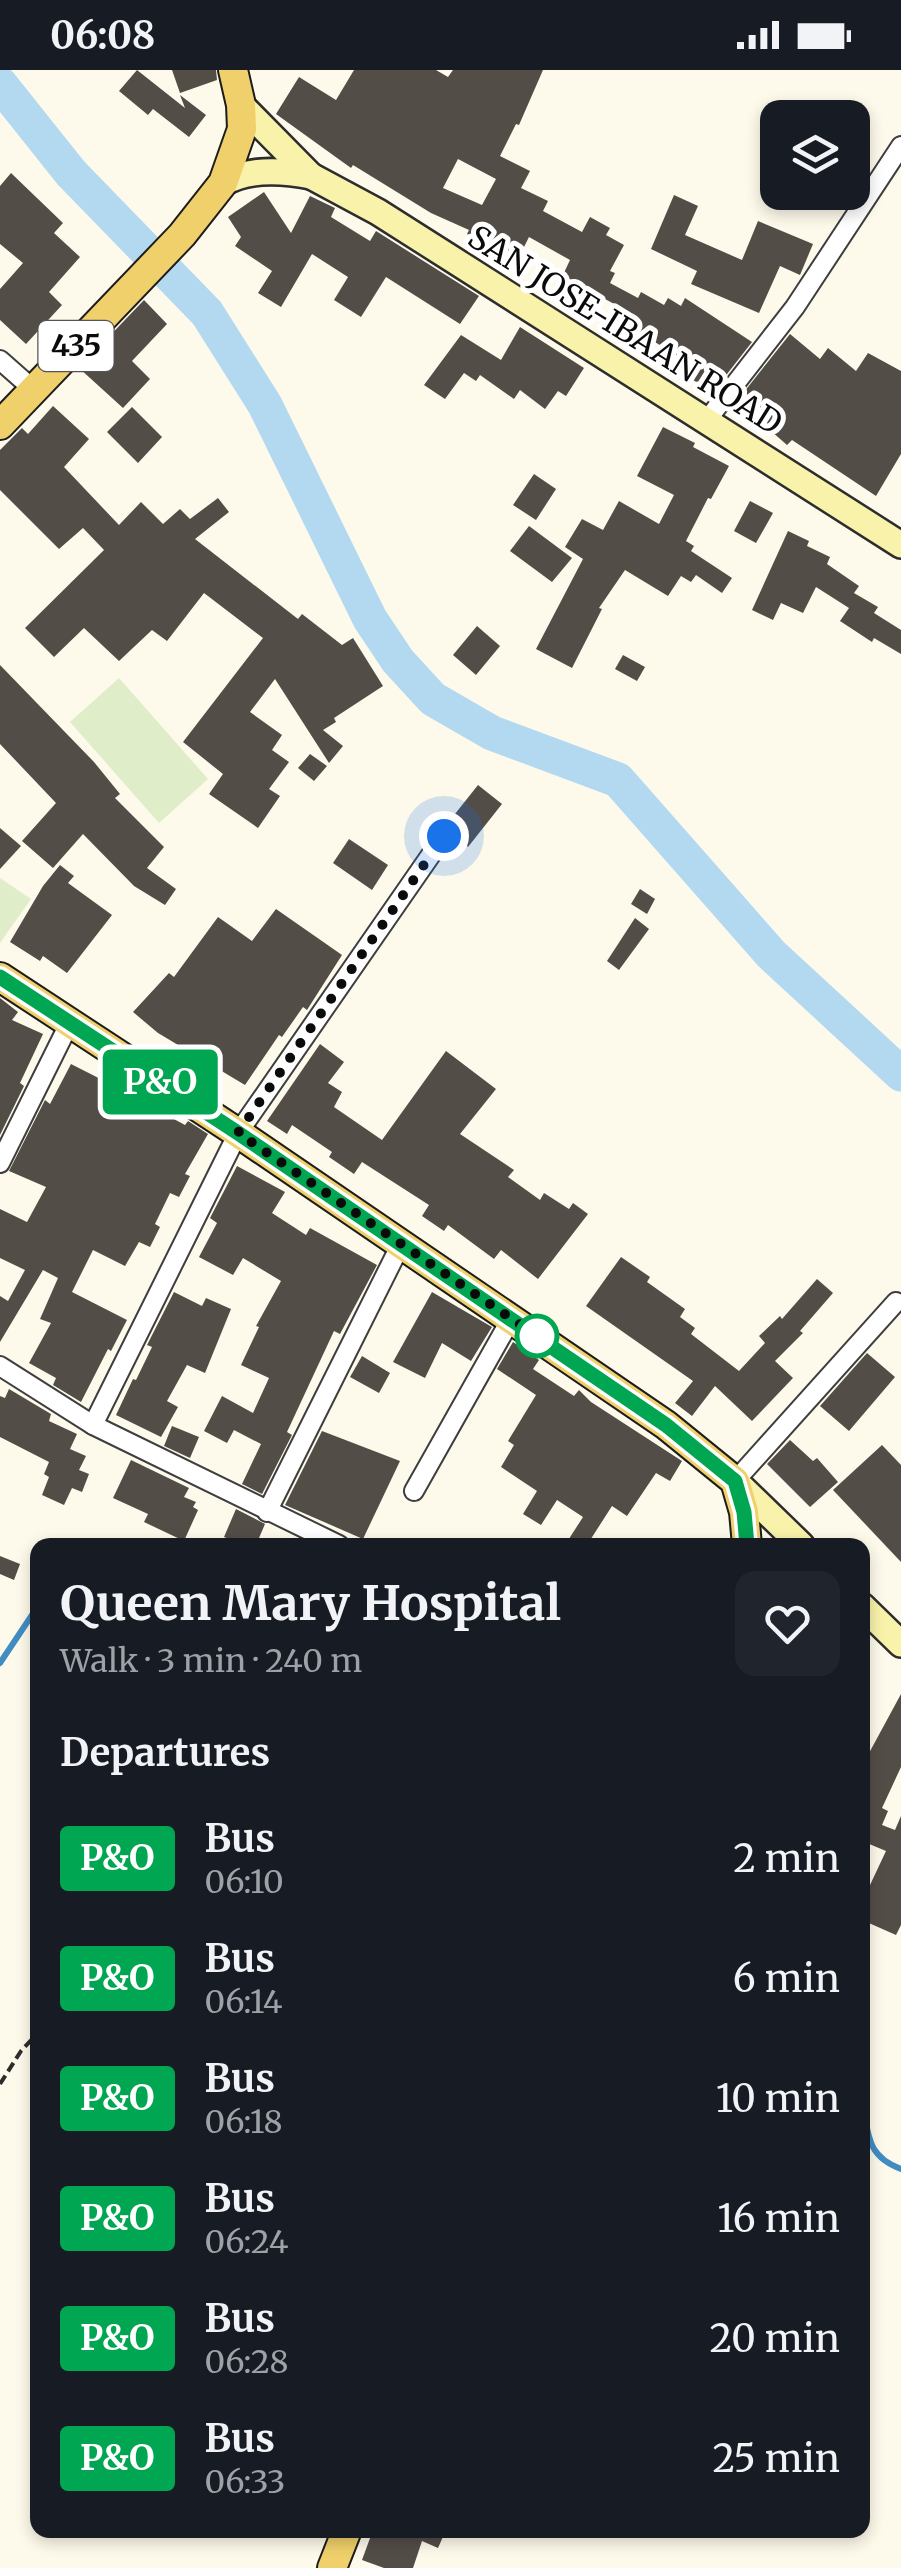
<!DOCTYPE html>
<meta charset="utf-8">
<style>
body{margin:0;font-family:Merriweather,serif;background:#20242c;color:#f1f3f6;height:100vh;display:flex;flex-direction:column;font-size:38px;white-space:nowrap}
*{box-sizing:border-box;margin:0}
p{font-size:32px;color:#9ea1a6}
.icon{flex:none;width:55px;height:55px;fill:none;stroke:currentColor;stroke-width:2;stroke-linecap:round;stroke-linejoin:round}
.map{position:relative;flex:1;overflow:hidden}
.drawer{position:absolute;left:30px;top:1468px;width:840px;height:1000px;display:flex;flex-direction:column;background:#171b24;border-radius:20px;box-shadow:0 5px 15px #0003}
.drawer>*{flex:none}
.badge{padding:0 20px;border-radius:8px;font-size:35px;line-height:65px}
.fabs{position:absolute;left:760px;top:30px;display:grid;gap:20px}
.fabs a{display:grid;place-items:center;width:110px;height:110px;border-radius:20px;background:#171b24;box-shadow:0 5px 15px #0003;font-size:50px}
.you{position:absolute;width:50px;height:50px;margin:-25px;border:8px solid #fff;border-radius:50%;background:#1a73e8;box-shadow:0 0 0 15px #1a73e833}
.map>.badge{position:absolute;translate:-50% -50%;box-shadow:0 0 0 5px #fff}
h2{padding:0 30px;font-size:38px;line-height:90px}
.round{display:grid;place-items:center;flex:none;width:105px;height:105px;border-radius:20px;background:#20242c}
.overview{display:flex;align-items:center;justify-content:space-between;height:170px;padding:0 30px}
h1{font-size:48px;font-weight:700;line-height:75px}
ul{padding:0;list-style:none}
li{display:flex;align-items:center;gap:30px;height:120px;padding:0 30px}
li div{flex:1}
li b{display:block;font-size:38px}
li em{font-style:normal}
li .badge{min-width:110px;font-weight:700;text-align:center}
.status{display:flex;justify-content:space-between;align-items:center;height:70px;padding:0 50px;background:#171b24;direction:ltr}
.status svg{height:28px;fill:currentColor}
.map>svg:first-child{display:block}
.pitch{fill:#e0edc9}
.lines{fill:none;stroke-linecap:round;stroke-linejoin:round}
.stream{stroke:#408cc3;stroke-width:6}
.river{stroke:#b3d9f1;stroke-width:35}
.building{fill:#534d48;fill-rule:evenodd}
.minor-casing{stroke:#3e3e3e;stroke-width:22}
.secondary-casing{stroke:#2d2d2d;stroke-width:30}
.primary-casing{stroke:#1c1c1c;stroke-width:32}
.path{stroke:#2d2d2d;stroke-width:4;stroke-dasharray:10 5;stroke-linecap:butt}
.minor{stroke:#fff;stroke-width:18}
.secondary{stroke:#f9f2aa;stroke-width:25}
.primary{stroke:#efd06a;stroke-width:28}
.line-casing{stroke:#fff;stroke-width:22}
.line{stroke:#00a651;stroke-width:15}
.walk{stroke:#0b0b0b;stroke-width:10;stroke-dasharray:0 18}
.stop-dot{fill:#fff;stroke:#00a651;stroke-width:5}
.labels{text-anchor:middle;stroke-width:10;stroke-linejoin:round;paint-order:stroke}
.shield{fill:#fff;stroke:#545454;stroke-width:2.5}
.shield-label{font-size:30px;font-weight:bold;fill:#0b0b0b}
.street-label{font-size:32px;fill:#0b0b0b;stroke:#fff}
</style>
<div class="status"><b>06:08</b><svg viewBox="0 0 49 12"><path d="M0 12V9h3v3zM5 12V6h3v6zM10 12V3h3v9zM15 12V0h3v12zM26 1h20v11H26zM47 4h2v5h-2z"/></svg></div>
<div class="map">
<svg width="901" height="2498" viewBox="0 0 901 2498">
<rect width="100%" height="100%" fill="#fefaeb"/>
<g class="pitch">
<polygon points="119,608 208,709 159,753 70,652"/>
<polygon points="0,808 31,829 0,873"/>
</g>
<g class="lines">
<g class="stream">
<polyline points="0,1593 38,1536"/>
<path d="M862 2032C869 2065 866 2086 901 2099"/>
</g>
<polyline class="river" points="0,14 71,103 207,243 265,335 370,549 398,591 433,629 492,663 618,710 771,884 901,1004"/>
</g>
<g class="building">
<polygon points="137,0 185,38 180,25 206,45 189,67 153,39 148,45 119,21"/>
<polygon points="172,0 216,0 217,10 180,23"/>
<path d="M354 0H436L448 7 453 0H543L519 55 516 54 500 86 530 101 521 118 548 131 543 141 582 162 590 147 610 158 606 165 624 175 610 201 615 203 610 213 638 228 641 222 664 235 668 228 681 236 685 228 752 272 713 322 683 304 690 294 623 252 629 242 581 216 572 234 554 224 570 190 529 167 517 191 467 164 469 160 431 143 353 95 351 98 276 44 299 7 336 30ZM458 89 496 109 482 135 443 118Z"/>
<polygon points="11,103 63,153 54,163 80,187 49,222 62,235 26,274 0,250 0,219 23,193 0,174 0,116"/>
<polygon points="264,122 291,163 310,126 335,138 331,147 370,171 376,161 479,226 460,254 386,207 361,247 334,230 348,207 312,184 281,237 258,223 272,201 235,176 241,167 228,147"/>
<polygon points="674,125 698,136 685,165 742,190 758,151 813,174 800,205 780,196 759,243 691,214 697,201 651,179"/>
<polygon points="144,230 167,254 132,291 150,309 123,338 79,298"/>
<polygon points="520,257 584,298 566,326 558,321 545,339 520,320 514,329 480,305 476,311 464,303 445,329 424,315 461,265 501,290"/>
<polygon points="790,264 820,289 828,278 856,301 868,283 901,301 901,384 876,426 792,370 787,375 763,354 770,346 744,322"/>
<polygon points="53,336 89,369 64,397 119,455 141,432 163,454 180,439 190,449 218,428 229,442 195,469 298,549 302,544 342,575 353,568 383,616 334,648 336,652 323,660 343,676 329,693 275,609 250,642 282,665 272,680 289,692 269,719 280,726 258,758 209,724 223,704 183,672 263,568 204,523 167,571 152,560 119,591 84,558 54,587 25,558 104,480 83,458 59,479 0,420 0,380 22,358 28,364"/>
<polygon points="132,337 162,367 138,393 107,362"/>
<polygon points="663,357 695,373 693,377 729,396 711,429 708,428 686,471 694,476 691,481 732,508 722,523 696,505 691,512 681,506 668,526 625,500 599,538 602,539 572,598 536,579 583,489 565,477 582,449 603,460 619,431 659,454 674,425 637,406"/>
<polygon points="534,404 556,419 536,450 513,435"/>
<polygon points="750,431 773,443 756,473 734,461"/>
<polygon points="529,456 572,488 552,512 510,481"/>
<polygon points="788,461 809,471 807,476 830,487 827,494 859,516 854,523 878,537 874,543 901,560 901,584 874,568 872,572 840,551 849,538 816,517 803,543 781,533 773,550 752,540"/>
<polygon points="477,556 500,576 476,605 453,585"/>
<polygon points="623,585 645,597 637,611 615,599"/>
<polygon points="0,595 94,692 120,724 115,728 164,777 147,798 176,819 165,835 134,816 83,764 53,798 22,771 56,733 0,674"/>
<polygon points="310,684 327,696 314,711 298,698"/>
<polygon points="478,715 502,734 468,777 447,754"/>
<polygon points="0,758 21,776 0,799"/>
<polygon points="349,769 388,795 372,820 333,793"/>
<polygon points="60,795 74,806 68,813 112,845 67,903 43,886 40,891 10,872 43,816"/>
<polygon points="640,819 655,829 647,844 631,834"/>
<polygon points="276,839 342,885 307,940 303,937 282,967 279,965 245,1015 158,963 133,942 169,903 174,907 218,847 252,871"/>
<polygon points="635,848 649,859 619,900 607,891"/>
<polygon points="0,928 18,942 12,950 43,964 20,1013 24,1016 0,1065"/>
<polygon points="320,974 344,992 328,1013 342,1022 334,1037 382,1070 446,981 496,1019 460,1064 514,1100 508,1107 540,1130 544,1123 569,1139 573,1133 588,1144 538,1209 501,1180 494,1189 448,1155 444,1161 422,1146 429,1135 362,1092 354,1104 329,1087 332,1082 292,1055 287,1064 267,1051"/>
<polygon points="71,994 130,1024 133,1019 149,1028 146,1034 185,1055 188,1051 208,1064 185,1104 190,1106 179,1127 170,1123 155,1154 160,1157 150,1177 139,1172 125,1196 93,1180 72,1222 127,1250 111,1281 108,1279 81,1332 53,1315 56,1308 29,1293 51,1253 40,1249 58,1208 43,1200 0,1272 0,1226 8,1231 25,1200 0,1188 0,1139 27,1152 46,1117 9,1101 45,1030 50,1034"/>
<polygon points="237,1096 285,1122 272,1143 306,1165 310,1158 377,1195 340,1264 334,1261 287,1362 292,1365 262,1424 242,1414 261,1374 234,1360 227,1373 204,1361 222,1326 253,1343 269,1308 241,1295 259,1257 256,1256 281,1211 243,1188 233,1205 199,1187 217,1153 210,1148"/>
<polygon points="621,1187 650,1207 647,1212 685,1239 680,1247 695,1258 691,1264 739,1301 765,1273 759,1266 780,1246 782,1249 817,1209 833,1223 800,1261 803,1263 775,1291 793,1308 752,1351 715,1316 692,1346 675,1333 693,1311 586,1236"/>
<polygon points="174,1222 202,1236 206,1228 231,1239 205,1303 187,1295 167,1331 178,1337 161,1367 116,1345 133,1309 136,1310 152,1277 147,1275"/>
<polygon points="432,1222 492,1257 471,1291 442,1273 425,1308 393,1292"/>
<polygon points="513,1272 539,1290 533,1299 574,1326 579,1320 591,1332 682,1391 670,1411 656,1403 627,1446 612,1436 587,1475 565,1475 583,1447 557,1430 541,1455 523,1444 537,1421 501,1397 514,1375 508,1371 536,1325 497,1299"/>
<polygon points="867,1283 895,1307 849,1361 820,1336"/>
<polygon points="362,1286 390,1303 379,1323 350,1307"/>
<polygon points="9,1319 51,1344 49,1351 77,1364 70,1379 86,1386 79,1400 89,1404 82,1422 72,1418 64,1435 42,1425 49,1407 44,1404 49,1392 0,1367 0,1326 5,1328"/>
<polygon points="172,1356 199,1367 190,1388 164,1376"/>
<polygon points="322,1361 400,1391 363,1469 285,1435"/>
<polygon points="790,1370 813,1391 817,1388 838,1412 810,1437 767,1394"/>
<polygon points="882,1375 901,1395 901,1492 833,1420"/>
<polygon points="131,1390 189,1418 184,1427 196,1432 193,1437 198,1440 184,1471 144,1452 148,1444 113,1428"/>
<polygon points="236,1439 265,1454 256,1475 244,1475 224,1467"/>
<polygon points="0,1486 20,1494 14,1510 0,1504"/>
<polygon points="901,1624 901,1697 882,1738 888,1741 882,1755 895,1760 901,1746 901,1855 896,1865 862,1850 862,1832 886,1781 862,1771 862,1696"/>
<polygon points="373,2460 446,2460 438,2478 422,2471 413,2498 384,2498 362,2490"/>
</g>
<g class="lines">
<g class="minor-casing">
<g id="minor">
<polyline points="0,290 34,320"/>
<polyline points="707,350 795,237 901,76"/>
<polyline points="0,1093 70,952"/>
<polyline points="0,1296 93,1355 339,1475"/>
<polyline points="93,1355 238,1063 444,766"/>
<polyline points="735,1411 896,1232"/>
<polyline points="414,1421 511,1249"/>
<polyline points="267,1442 401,1174"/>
</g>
</g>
<g class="secondary-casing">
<g id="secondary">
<polyline points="241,35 311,106 378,142 452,189 901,475"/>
<path d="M223 113C249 98 281 100 311 106"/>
<polyline points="735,1411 801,1475"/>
<polyline points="862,1536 901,1574"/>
</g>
</g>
<g class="primary-casing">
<g id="primary">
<polyline points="0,355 182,165 223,113 242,59 241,35 233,0"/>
<polyline points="0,907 238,1063 666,1355 735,1411 744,1442 747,1475"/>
<polyline points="332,2498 347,2460"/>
</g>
</g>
<polyline class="path" points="0,2014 21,1981 38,1963"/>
<use href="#minor" class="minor"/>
<use href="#secondary" class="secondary"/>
<use href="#primary" class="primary"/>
</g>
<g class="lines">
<g class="line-casing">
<polyline id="line" points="0,907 238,1063 666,1355 735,1411 744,1442 747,1475"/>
</g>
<use href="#line" class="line"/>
<polyline class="walk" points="444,766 238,1063 537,1266"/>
</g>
<circle class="stop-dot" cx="537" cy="1266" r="20"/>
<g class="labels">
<rect class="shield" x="38.5" y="251" width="75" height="50" rx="8"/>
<g class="shield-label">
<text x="76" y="286">435</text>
</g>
<g class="street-label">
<text transform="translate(625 260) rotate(32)" y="11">SAN JOSE-IBAAN ROAD</text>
</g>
</g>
</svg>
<div class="fabs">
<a><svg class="icon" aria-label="layers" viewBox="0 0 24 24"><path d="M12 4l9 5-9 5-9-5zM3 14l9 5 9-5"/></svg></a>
</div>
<div class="you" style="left:444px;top:766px"></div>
<b class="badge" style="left:160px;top:1012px;background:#00a651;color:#fff">P&amp;O</b>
<section class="drawer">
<div class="overview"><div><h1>Queen Mary Hospital</h1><p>Walk · 3 min · 240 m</p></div><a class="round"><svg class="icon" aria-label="heart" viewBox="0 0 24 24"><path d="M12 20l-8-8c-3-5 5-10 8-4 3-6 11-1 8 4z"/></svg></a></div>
<h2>Departures</h2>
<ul>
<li><span class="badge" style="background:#00a651;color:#fff">P&amp;O</span><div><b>Bus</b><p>06:10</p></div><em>2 min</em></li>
<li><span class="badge" style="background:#00a651;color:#fff">P&amp;O</span><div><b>Bus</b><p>06:14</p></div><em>6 min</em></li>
<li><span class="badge" style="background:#00a651;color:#fff">P&amp;O</span><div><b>Bus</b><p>06:18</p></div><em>10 min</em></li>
<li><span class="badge" style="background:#00a651;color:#fff">P&amp;O</span><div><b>Bus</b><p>06:24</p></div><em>16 min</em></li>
<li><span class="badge" style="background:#00a651;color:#fff">P&amp;O</span><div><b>Bus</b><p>06:28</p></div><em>20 min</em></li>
<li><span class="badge" style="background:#00a651;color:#fff">P&amp;O</span><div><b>Bus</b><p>06:33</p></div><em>25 min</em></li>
</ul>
</section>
</div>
